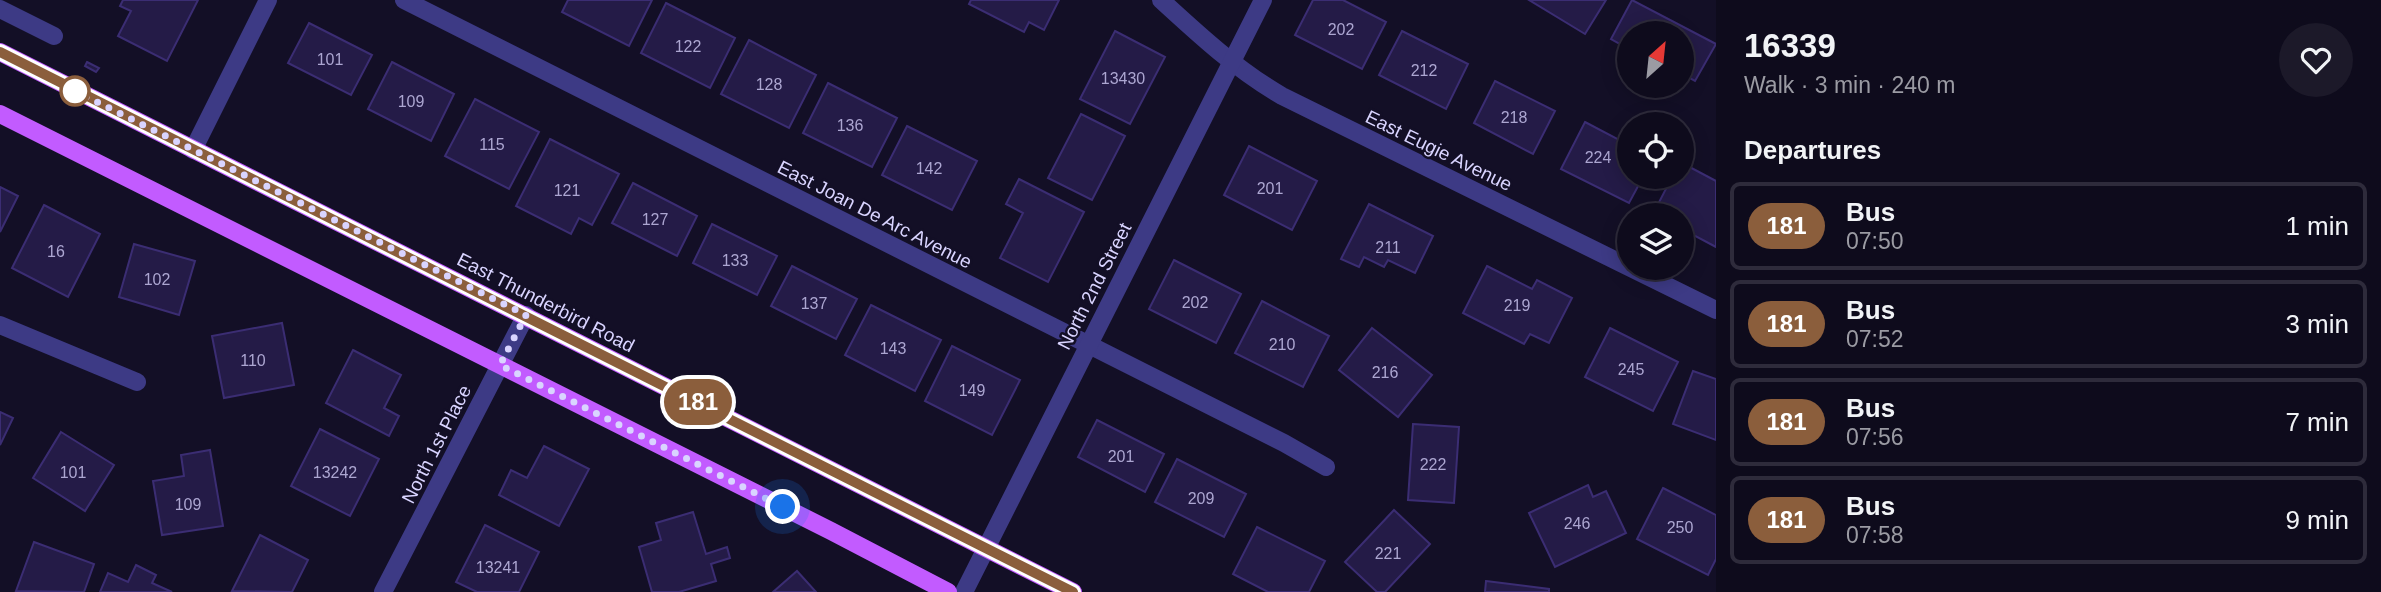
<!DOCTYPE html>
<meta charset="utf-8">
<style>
body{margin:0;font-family:Helvetica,sans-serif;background:#1c1929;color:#f1f3f6;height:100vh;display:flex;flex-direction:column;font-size:26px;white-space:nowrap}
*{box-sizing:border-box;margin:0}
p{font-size:23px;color:#9b9ba3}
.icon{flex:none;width:38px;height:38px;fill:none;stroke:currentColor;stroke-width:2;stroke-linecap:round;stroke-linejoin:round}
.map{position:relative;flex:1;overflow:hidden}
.details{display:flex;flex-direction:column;background:#0e0b1c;width:665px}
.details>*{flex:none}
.badge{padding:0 14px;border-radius:23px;font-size:24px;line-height:46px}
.needle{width:46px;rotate:27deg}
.tools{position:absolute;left:1617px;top:21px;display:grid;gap:14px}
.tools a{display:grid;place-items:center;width:77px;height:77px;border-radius:50%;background:#0e0b1c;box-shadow:0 4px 18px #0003,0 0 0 2px #2e2b3b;font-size:35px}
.you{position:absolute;width:35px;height:35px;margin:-18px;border:5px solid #fff;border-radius:50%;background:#1a73e8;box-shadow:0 0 0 10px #1a73e833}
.map>.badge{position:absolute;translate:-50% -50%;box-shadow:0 0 0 4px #fff}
h2{padding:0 28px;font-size:26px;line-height:63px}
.round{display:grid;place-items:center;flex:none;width:74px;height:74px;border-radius:37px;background:#1c1929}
.head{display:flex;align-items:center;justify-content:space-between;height:119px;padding:0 28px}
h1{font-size:33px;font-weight:600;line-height:52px}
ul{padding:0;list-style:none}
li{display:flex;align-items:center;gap:21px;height:88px;margin:0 14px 10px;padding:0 14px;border:4px solid #2e2b3b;border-radius:10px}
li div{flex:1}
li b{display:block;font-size:26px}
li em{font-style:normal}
li .badge{min-width:77px;font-weight:700;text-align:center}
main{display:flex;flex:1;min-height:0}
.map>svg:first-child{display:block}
.building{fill:#241b47;stroke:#3b2d73;stroke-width:2}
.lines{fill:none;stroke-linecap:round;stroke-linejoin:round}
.minor{stroke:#3d3a85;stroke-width:18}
.major{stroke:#c25bff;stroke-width:18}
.line-casing{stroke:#fff;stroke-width:16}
.line{stroke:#8b5e3c;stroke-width:10}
.walk{stroke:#d9d4ff;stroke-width:7;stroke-dasharray:0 12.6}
.stop-dot{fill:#fff;stroke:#8b5e3c;stroke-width:3.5}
.labels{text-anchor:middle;stroke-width:5;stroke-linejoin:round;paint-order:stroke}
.number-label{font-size:16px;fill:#aca6d1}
.street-label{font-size:19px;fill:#d9d4ff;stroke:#130f26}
</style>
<main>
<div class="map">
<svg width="1716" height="592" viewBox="0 0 1716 592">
<rect width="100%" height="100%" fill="#130f26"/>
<g class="building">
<polygon points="123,0 198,0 167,61 118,36 131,11 120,6"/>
<polygon points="568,0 652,0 629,46 562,12"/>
<polygon points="971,0 1059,0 1044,30 1029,22 1024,32 969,4"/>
<polygon points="1313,0 1343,0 1386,22 1362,69 1295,35"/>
<polygon points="1529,0 1606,0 1585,34"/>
<polygon points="1632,0 1716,44 1695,81 1682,74 1682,33 1629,33 1629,49 1611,39"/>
<polygon points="666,3 735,38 710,88 641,53"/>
<polygon points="309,23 372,55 351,95 288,63"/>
<polygon points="1115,31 1165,57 1130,124 1080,99"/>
<polygon points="1402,31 1468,64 1446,109 1379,75"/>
<polygon points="749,40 816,75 789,128 721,94"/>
<polygon points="87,62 99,68 96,72 85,66"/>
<polygon points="392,62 454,94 431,141 368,109"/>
<polygon points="1495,81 1555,111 1533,154 1474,123"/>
<polygon points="828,83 897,118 872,167 803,133"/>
<polygon points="475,99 539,132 509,189 445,156"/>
<polygon points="1081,114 1125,136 1092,200 1048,178"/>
<polygon points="1585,122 1629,145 1629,177 1643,177 1629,203 1561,169"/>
<polygon points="907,126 977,161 952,210 882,175"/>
<polygon points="550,139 619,174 592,225 579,218 571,234 516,206"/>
<polygon points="1249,146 1317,181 1292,230 1224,195"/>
<polygon points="1682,163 1716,181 1716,247 1682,229 1682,215 1653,214 1672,177 1682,177"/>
<polygon points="1019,179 1084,212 1048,282 1000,258 1023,213 1006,204"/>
<polygon points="633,183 697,216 677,256 612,223"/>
<polygon points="0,187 18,196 0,232"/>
<polygon points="1369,204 1433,236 1415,273 1388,260 1384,267 1364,257 1359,267 1341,259"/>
<polygon points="44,205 100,234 68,297 12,268"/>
<polygon points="712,224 777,256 757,295 693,263"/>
<polygon points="134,244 195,261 179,315 119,297"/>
<polygon points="1174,260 1241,294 1216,343 1149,309"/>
<polygon points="792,266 857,299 836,339 771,306"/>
<polygon points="1487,266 1532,289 1537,280 1572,298 1549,343 1530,334 1524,344 1463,313"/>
<polygon points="1262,301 1329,336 1303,387 1235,353"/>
<polygon points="871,305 941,340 915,391 845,355"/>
<polygon points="282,323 294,385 224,398 212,336"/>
<polygon points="1372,328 1432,375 1398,417 1339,370"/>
<polygon points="1610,328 1678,362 1653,411 1585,377"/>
<polygon points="952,346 1020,380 992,435 925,401"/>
<polygon points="353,350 401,375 384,408 399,416 389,436 326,403"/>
<polygon points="1693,371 1716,379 1716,440 1673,424"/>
<polygon points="0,412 13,418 0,445"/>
<polygon points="1097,420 1164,454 1145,492 1078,457"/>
<polygon points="1413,424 1459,427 1454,503 1408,500"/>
<polygon points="320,429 379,459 350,516 291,486"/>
<polygon points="61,432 114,465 85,511 33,478"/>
<polygon points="544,446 589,469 559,526 499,495 511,470 527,478"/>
<polygon points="210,450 223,526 162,535 153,481 184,476 181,455"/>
<polygon points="1177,459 1246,494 1224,537 1155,502"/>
<polygon points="1588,485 1593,497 1606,491 1626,533 1555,567 1529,513"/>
<polygon points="1663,488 1716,515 1716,559 1708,575 1637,539"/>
<polygon points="1394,510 1430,544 1385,592 1377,592 1345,562"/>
<polygon points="693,512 706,554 727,547 730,558 711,564 716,581 679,592 652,592 639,547 661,540 656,523"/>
<polygon points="485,525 539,552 519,592 477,592 456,582"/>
<polygon points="1257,527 1325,561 1309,592 1268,592 1233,574"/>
<polygon points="260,535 308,560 292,592 232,591"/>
<polygon points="34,542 94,564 84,592 16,591"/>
<polygon points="136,565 156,575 152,583 172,592 100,592 108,573 128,582"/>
<polygon points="797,571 816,592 773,592"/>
<polygon points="1486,581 1549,589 1549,592 1485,592"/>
</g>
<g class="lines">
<g class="minor">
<polyline points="404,0 1284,443 1326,467"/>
<path d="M1161 0C1199 35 1237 70 1282 96L1716 310"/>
<polyline points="0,9 54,36"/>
<polyline points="193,150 268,0"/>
<polyline points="0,325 137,382"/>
<polyline points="383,592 526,315"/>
<polyline points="964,592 1263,0"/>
</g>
<g class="major">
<polyline points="0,52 1073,592"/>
<polyline points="0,114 831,531 948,592"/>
</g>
</g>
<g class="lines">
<g class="line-casing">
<polyline id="line" points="0,52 1073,592"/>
</g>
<use href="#line" class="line"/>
<polyline class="walk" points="75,91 526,315 500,365 783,507"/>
</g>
<circle class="stop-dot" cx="75" cy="91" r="14"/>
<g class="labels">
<g class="number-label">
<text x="1341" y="35">202</text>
<text x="688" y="52">122</text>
<text x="330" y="65">101</text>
<text x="1424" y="76">212</text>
<text x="1123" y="84">13430</text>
<text x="769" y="90">128</text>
<text x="411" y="107">109</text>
<text x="1514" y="123">218</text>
<text x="850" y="131">136</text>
<text x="492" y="150">115</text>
<text x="1598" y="163">224</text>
<text x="929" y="174">142</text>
<text x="1270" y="194">201</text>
<text x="567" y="196">121</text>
<text x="655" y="225">127</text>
<text x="1388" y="253">211</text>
<text x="56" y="257">16</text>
<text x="735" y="266">133</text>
<text x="157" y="285">102</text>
<text x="1195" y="308">202</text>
<text x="814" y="309">137</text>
<text x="1517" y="311">219</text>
<text x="1282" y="350">210</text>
<text x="893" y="354">143</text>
<text x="253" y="366">110</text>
<text x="1631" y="375">245</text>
<text x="1385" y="378">216</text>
<text x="972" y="396">149</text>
<text x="1121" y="462">201</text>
<text x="1433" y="470">222</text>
<text x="73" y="478">101</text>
<text x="335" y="478">13242</text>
<text x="1201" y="504">209</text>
<text x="188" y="510">109</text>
<text x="1577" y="529">246</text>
<text x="1680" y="533">250</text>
<text x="1388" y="559">221</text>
<text x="498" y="573">13241</text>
</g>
<g class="street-label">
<text transform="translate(1439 150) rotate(26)" y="7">East Eugie Avenue</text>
<text transform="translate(875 214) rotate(27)" y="7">East Joan De Arc Avenue</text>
<text transform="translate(1094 286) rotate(-63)" y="7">North 2nd Street</text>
<text transform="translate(546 302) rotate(27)" y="7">East Thunderbird Road</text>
<text transform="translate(436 444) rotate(-63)" y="7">North 1st Place</text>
</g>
</g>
</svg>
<div class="tools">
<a><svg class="needle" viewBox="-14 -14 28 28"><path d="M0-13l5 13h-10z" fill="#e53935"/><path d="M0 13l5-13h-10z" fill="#9b9ba3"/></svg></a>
<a><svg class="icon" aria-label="locate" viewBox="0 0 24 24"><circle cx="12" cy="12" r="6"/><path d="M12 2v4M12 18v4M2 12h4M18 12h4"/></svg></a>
<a><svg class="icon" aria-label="layers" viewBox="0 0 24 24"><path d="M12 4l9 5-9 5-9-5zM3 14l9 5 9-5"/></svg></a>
</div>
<div class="you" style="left:783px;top:507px"></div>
<b class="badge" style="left:698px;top:402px;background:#8b5e3c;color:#fff">181</b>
</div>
<section class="details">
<div class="head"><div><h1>16339</h1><p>Walk · 3 min · 240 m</p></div><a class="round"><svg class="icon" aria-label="heart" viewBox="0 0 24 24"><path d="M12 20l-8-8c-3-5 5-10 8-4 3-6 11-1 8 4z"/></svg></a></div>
<h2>Departures</h2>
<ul>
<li><span class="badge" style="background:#8b5e3c;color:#fff">181</span><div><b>Bus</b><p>07:50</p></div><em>1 min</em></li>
<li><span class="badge" style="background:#8b5e3c;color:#fff">181</span><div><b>Bus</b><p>07:52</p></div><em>3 min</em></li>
<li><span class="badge" style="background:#8b5e3c;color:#fff">181</span><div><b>Bus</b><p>07:56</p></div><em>7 min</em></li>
<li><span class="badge" style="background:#8b5e3c;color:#fff">181</span><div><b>Bus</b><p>07:58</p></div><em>9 min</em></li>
</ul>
</section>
</main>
